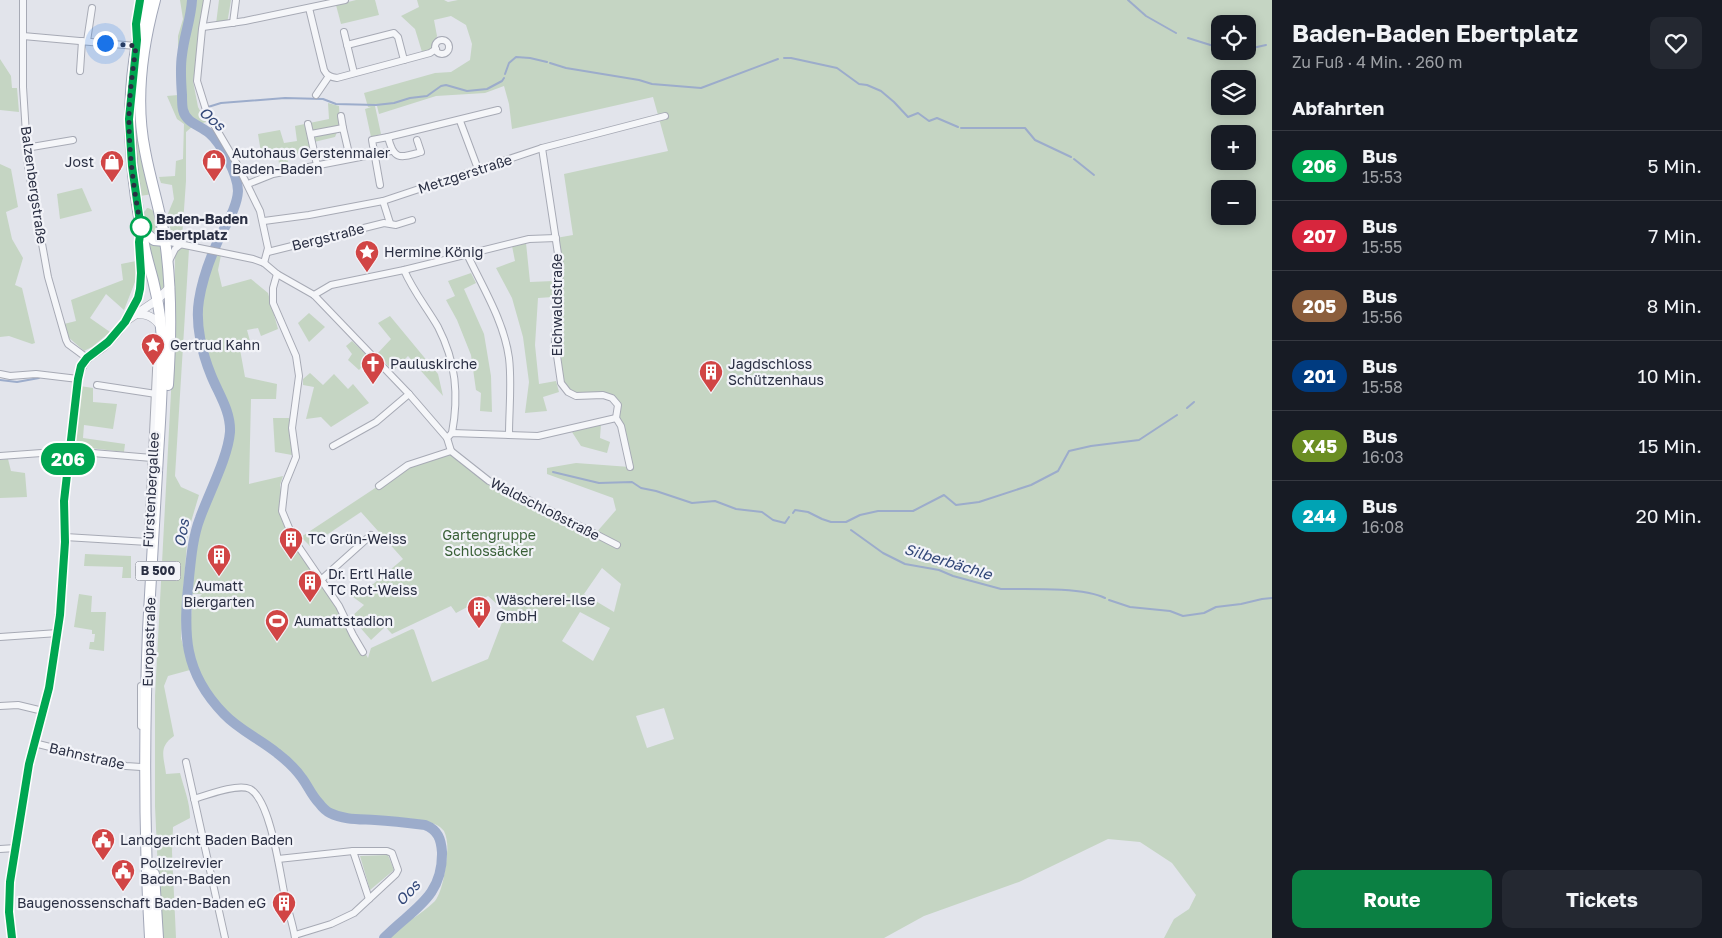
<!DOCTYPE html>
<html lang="de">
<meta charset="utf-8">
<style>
body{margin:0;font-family:"Golos Text",sans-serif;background:#242831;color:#f1f3f6;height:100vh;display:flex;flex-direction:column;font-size:19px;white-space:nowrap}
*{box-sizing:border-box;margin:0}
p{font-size:16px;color:#9ea1a6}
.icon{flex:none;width:28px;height:28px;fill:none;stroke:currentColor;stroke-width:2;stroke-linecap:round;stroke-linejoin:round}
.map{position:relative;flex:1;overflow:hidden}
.details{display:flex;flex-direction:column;background:#171b24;width:450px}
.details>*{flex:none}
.badge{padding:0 10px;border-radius:16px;font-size:18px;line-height:32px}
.buttons{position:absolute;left:1211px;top:15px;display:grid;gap:10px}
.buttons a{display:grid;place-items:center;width:45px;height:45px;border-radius:10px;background:#171b24;box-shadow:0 2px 12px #0003;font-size:25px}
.you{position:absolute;width:25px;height:25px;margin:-12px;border:4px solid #fff;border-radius:50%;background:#1a73e8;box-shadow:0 0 0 8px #1a73e833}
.map>.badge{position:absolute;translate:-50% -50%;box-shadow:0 0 0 2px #fff}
h2{padding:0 20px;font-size:19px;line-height:45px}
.round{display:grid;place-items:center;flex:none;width:52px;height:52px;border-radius:10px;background:#242831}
.headline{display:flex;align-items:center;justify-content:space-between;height:85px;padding:0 20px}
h1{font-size:24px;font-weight:700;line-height:38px}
.action{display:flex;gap:10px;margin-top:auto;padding:10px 20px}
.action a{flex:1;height:58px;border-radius:10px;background:#0b8043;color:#fff;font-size:20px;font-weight:700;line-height:58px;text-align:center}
.action a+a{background:#242831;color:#f1f3f6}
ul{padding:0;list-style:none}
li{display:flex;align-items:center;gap:15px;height:70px;padding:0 20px;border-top:1px solid #363941}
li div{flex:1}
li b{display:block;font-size:19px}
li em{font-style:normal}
li .badge{min-width:55px;font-weight:700;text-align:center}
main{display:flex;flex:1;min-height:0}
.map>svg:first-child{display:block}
.green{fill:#c5d5c3;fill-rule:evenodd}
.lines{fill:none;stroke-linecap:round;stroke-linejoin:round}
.stream{stroke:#9caccb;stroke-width:2}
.river{stroke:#9caccb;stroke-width:10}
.minor-casing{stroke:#a7aab5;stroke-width:8}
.tertiary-casing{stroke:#a7aab5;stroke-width:9}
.primary-casing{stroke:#a1a6b7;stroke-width:12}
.minor{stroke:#f5f6f9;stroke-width:6}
.tertiary{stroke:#f5f6f9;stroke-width:8}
.secondary{stroke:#fff;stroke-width:9}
.primary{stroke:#fff;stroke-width:10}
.line-casing{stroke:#fff;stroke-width:11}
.line{stroke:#00a651;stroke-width:8}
.walk{stroke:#2a2f43;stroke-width:5;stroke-dasharray:0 9}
.stop-dot{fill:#fff;stroke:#00a651;stroke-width:2.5}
.labels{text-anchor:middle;stroke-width:4.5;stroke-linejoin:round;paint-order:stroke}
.shield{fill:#f2f3f8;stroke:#666a79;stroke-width:1}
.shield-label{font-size:12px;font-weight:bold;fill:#2a2f43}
.poi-label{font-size:14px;fill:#2a2f43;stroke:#f2f3f8;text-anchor:start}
.street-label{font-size:14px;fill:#2a2f43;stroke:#f2f3f8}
.stop-label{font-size:14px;font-weight:bold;fill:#2a2f43;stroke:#f2f3f8;text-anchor:start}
.park-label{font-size:14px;fill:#385f36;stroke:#f2f3f8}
.water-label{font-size:15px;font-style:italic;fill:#324778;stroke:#f2f3f8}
</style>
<main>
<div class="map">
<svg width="1272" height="938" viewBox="0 0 1272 938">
<rect width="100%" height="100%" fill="#e2e4eb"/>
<g class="green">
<path d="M180 0H205L193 81 198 107 206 122 193 126 186 132V181L182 238C170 236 170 227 167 216L174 199 172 185 161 183 159 177 175 176 176 161 183 159 184 124 177 119 167 96 178 95V36L183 19Z"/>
<polygon points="219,0 231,0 227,24 216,24"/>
<polygon points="356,0 375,0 379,15 341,24 336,5"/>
<path d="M417 0H444L448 2 458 0H1272V938H1164L1174 919 1189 909 1196 895 1172 863 1140 842 1108 839 1019 882 924 916 884 938H387C402 924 421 915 435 901 443 891 446 866 447 853 448 847 447 837 444 831 430 811 358 821 333 811 320 806 303 770 291 759 276 745 257 736 241 725 218 708 195 679 191 651 189 636 191 620 192 605L202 594H192C193 569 194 544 202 520 213 487 234 454 232 418 230 401 219 385 213 369 196 326 201 298 213 255H221L218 270 222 287 251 279 268 293 278 329 261 336 258 328 247 330 250 341 239 344 245 377 277 384 276 399H251L249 484 283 476 280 485 286 523 322 579 368 658 371 648 412 629 414 630 432 682 488 659 506 612 488 596 456 613 451 606 392 634 378 619 385 627 371 640 351 617 364 605 353 597 372 585 403 559 361 512 310 546 301 537 407 467 451 454 491 486 595 534 616 510 613 498 547 474V468L576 463 630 467 616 418 618 405 612 398 576 396 561 383 556 357 560 267 556 238 573 235 564 174 668 151 653 97 512 129 509 104 504 86 485 93 436 96 379 114 377 106H375L381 134 371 137 365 109 371 107H368L364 93 435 73 451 72 470 60 472 44 466 25 451 16 434 20 437 36 431 50 422 52 415 29 401 16 419 7ZM1220 24H1248V51H1220ZM1220 79H1248V106H1220ZM1220 134H1248V161H1220ZM1220 189H1248V216H1220ZM602 568 621 584 614 612 584 594ZM580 612 610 628 593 661 562 641ZM664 708 674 739 647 748 636 716Z"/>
<polygon points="0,59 11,76 12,88 17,88 19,112 0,110"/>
<polygon points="139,73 153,194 140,196 133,127"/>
<polygon points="328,103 339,106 340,125 335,137 310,143 311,150 287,156 289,169 280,170 278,157 262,159 258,134 280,130 284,143 297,141 295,126 329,119"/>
<polygon points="0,129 0,164 11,169 18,207 6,212 12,239 23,258 15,285 22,288 35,343 32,344 9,336 0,337"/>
<polygon points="82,188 92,211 60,219 57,194"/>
<path d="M147 208C157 209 157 222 159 230L156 233 147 229 143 214Z"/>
<polygon points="147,241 161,243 165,284 161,293"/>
<polygon points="526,243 530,282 553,281 553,297 538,298 535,345 539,384 556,381 559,392 543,397 547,411 525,413 529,382 523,337 512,298 496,268 515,261 512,246"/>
<path d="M182 247 189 249 175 476 181 487 199 495 188 532 183 593 181 638 190 670 168 676 164 686 174 736C158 747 164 757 166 774L180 773C184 789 190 802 190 818L173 827 172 852 176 938H161L155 806V696L174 335 175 255 177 250Z"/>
<polygon points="136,261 137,277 124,310 106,294 90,318 110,332 92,347 84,351 67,336 64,324 76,321 71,300 123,280 121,264"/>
<polygon points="471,273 476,283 464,289 484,334 491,376 492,412 480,411 481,393 476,390 471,355 457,320 446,300 455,296 448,281"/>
<polygon points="309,313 325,327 309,342 298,323"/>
<polygon points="390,316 438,374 443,396 408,356 393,371 377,354 391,339 378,323"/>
<polygon points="352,341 370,358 359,370 348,360 352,354 346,346"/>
<polygon points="310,373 323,385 334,374 348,389 353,384 369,403 331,427 321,417 306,419 314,387 303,385 303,379"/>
<polygon points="80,386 93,388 93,402 117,404 113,429 84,425 83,438 125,444 124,452 73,446"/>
<polygon points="273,418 289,418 292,455 275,452"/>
<polygon points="601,424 600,438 610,442 607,453 581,446 572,432"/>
<polygon points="8,459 11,471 25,473 27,497 0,498 0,460"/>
<polygon points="85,554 131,556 131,578 122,578 123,567 84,566"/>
<polygon points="79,594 92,596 91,612 106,612 104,651 89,649 90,642 94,642 95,634 92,634 92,630 74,627"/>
<polygon points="388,855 394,870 370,890 360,856"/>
</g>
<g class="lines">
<g class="stream">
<polyline points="1128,0 1146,16 1176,33"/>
<polyline points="1188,38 1220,48"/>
<polyline points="1248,49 1266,45"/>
<polyline points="1231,51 1237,53 1241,51"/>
<polyline points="784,58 791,58 837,68 859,84 867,85 881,91 894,102 908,117 918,113 929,121 937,118 958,127"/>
<polyline points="550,63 566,68 639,80 652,84 701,88 778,59"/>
<polyline points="505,74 509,63 516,57 530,58 547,62"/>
<polyline points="208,107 221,103 285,98 323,99 336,104 376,105 394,103 410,98 427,96 441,86 446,85 467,91 487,89 502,81 504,78"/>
<polyline points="961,128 1025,128 1035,140 1071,157"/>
<polyline points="1074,159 1094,175"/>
<polyline points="0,380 17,382 39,378"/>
<polyline points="1187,408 1194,402"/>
<polyline points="553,472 599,483 632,482 641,488 656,491 692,503 715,501 736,509 762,512 773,520 785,523 789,517"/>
<polyline points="793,513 795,510 808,512 822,519 831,522 846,522 860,515 878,511 913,511 944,495 956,505 979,502 1031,485 1058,471 1069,451 1091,446 1139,440 1177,415"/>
<path d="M851 530 883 553 905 564 939 570 953 576 1001 589C1027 589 1083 587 1105 598"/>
<polyline points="1109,600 1130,607 1170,611 1183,616 1204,613 1216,607 1241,604 1262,599 1272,598"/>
</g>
<path class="river" d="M192 0C191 19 184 36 182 55 180 68 181 82 182 95 182 100 182 106 183 110 186 123 200 125 209 133 221 143 238 175 238 191 237 209 224 227 217 243 209 261 202 281 199 300 195 324 202 353 211 375 218 393 231 411 230 432 228 457 209 493 200 518 193 536 191 558 189 578 183 633 183 672 224 714 239 730 260 739 277 753 286 760 295 768 302 778 308 786 312 796 319 803 322 807 326 811 330 813 344 820 360 819 375 820 392 821 409 823 425 825 438 830 441 839 442 852 443 898 412 909 384 938"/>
<g class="minor-casing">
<g id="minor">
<polyline points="23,0 23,87 28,166 48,277 66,340 68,344 87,358"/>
<polyline points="207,0 202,29 197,81 207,113 237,164 260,211 268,248 264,263"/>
<path d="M309 8 324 70C327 76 331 77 337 78L404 60 430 53 436 49"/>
<polyline points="233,23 236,0"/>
<polyline points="203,27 245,21 345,0"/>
<polyline points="344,32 354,73"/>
<polyline points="23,36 136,46"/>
<circle cx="442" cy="47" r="7"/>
<polyline points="87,41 92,8"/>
<polyline points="347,45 394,33 398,37 404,60"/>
<polyline points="80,71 82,41"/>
<polyline points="316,95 329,76"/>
<polyline points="341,116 343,128"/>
<polyline points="460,121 478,169"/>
<polyline points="308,124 317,165"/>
<polyline points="311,134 343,128 350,158"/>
<polyline points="388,137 498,110"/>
<polyline points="26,148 73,140"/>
<polyline points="542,148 560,267 555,342 561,383 568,392 576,396 603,395 612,398 618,405 616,418"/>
<polyline points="248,184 273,174 391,151"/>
<path d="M380 185 372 140 388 137C394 161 400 158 421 152L417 140"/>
<polyline points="383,201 390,223"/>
<polyline points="264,221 309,215 383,201 542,148 665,116"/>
<polyline points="165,241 253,259 264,263 277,274 314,295 409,394 447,438 452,433 538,436 616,418"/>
<polyline points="268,252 384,223 396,225 412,220"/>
<path d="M467 254C482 286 504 321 509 358 512 383 509 410 509 435"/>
<polyline points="168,263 175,249 181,244"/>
<path d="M404 270C413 291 427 308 438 327 456 362 459 395 452 433"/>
<polyline points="277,274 273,288 273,303 296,356 299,376 292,428 296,457 285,484 282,511 294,540 339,606 353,635 363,652"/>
<polyline points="314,295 331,285 404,270 529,239 556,238"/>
<polyline points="0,374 10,376 36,374 78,379"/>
<polyline points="97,385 156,394"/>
<polyline points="616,418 621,426 630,467"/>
<polyline points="333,446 376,422 409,394"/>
<polyline points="451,451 489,481 535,503 617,545"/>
<polyline points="0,456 69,451 152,458"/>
<polyline points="379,486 408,465 451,451 447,438"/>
<polyline points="65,537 148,542"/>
<polyline points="148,538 157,350 159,342"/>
<polyline points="322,579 371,535"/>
<polyline points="0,637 58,633"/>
<polyline points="0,706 18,705 43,711"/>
<polyline points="141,726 141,686"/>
<polyline points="34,743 126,766 141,767"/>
<polyline points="186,762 225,938"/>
<path d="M194 799C207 795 238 783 250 789 271 801 280 874 285 897 288 911 293 924 295 938"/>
<polyline points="0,849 16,848"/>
<polyline points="353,851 369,899"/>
<polyline points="278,859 353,851 387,851 392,853 398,870 396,874 354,913 331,924 295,935"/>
</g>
</g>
<g class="tertiary-casing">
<g id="tertiary">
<path d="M136 314C148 314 154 317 161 327"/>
<polyline points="126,321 157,300 170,287"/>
<path d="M12 938 9 912 10 882 29 764 49 688 61 602 65 542 64 501 78 379C85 353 93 358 109 342 121 330 132 313 138 296 145 278 138 258 140 239"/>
</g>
</g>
<g class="primary-casing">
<g id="primary">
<path d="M147 0C123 83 127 160 144 244 146 256 150 268 153 280 159 303 162 328 162 351 163 386 160 420 158 455 155 513 151 572 148 630 144 732 144 836 150 938"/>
<path d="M155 0C142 48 135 102 145 151 151 184 162 215 166 248 172 294 171 339 168 385"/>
<polyline points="141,229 154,240 165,241"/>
<polyline points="154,874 158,938"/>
</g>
</g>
<use href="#minor" class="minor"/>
<use href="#tertiary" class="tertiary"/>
<polyline class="secondary" points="137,29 140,0"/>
<use href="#primary" class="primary"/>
</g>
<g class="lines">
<g class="line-casing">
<polyline id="line" points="12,938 9,912 10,882 29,764 49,688 60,615 65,542 64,501 78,379 81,366 87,358 108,342 125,322 138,298 140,289 141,273 139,242 141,229 132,166 129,119 137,40 136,24 140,0"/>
</g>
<use href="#line" class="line"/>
<path class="walk" d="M105 43 136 46C133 70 129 95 129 119 129 155 134 192 141 227"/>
</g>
<defs>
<g id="shop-pin" transform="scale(1.25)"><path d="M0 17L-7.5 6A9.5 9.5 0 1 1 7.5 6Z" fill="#d14545" stroke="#f2f3f8"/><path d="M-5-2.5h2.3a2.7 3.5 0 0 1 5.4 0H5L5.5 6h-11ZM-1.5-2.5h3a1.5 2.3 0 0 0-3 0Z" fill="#fff"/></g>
<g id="sight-pin" transform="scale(1.25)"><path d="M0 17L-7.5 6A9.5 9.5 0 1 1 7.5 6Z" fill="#d14545" stroke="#f2f3f8"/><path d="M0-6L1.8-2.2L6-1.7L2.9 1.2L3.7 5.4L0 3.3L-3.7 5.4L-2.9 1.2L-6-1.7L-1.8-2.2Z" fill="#fff"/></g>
<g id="church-pin" transform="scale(1.25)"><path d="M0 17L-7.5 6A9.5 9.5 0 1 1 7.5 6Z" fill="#d14545" stroke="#f2f3f8"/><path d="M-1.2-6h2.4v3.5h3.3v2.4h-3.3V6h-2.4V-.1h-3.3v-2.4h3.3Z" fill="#fff"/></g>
<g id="building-pin" transform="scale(1.25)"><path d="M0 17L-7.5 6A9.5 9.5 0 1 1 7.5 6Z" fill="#d14545" stroke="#f2f3f8"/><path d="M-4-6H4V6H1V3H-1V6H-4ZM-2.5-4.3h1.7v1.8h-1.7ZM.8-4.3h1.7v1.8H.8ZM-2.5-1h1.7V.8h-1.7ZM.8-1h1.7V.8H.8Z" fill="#fff"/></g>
<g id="stadium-pin" transform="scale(1.25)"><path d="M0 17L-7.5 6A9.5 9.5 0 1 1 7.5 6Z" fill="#d14545" stroke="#f2f3f8"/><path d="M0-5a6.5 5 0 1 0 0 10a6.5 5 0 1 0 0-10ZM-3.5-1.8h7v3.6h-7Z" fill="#fff"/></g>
<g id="civic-pin" transform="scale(1.25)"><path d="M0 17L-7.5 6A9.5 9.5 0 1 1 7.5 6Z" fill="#d14545" stroke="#f2f3f8"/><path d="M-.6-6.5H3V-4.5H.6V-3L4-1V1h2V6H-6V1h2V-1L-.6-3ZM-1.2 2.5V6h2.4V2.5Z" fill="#fff"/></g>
</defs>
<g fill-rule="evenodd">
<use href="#shop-pin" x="214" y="161"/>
<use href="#shop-pin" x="112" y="162"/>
<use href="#sight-pin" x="367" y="252"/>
<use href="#sight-pin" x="153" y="345"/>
<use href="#church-pin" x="373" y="364"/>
<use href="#building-pin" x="711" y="372"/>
<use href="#building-pin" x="291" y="539"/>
<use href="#building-pin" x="219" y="556"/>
<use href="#building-pin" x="310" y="582"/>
<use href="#building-pin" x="479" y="608"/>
<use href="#stadium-pin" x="277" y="621"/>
<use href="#civic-pin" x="103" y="840"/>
<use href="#civic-pin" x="123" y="871"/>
<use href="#building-pin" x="284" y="903"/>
</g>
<circle class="stop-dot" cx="141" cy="227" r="10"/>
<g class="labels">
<rect class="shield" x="135.5" y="561.5" width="45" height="19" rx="4"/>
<g class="shield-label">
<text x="158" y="575">B 500</text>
</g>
<g class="poi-label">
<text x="232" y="158">Autohaus Gerstenmaier<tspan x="232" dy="16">Baden-Baden</tspan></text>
<text x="94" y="167" text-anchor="end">Jost</text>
<text x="384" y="257">Hermine König</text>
<text x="170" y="350">Gertrud Kahn</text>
<text x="390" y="369">Pauluskirche</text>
<text x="728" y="369">Jagdschloss<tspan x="728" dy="16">Schützenhaus</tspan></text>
<text x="308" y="544">TC Grün-Weiss</text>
<text x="328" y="579">Dr. Ertl Halle<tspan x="328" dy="16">TC Rot-Weiss</tspan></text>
<text x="219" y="591" text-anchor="middle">Aumatt<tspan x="219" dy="16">Biergarten</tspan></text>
<text x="496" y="605">Wäscherei-Ilse<tspan x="496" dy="16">GmbH</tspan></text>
<text x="294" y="626">Aumattstadion</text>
<text x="120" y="845">Landgericht Baden Baden</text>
<text x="140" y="868">Polizeirevier<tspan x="140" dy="16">Baden-Baden</tspan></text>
<text x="266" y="908" text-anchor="end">Baugenossenschaft Baden-Baden eG</text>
</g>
<g class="street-label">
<text transform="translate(465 174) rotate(-18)" y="5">Metzgerstraße</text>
<text transform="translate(34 185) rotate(82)" y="5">Balzenbergstraße</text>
<text transform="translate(328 237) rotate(-14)" y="5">Bergstraße</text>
<text transform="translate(557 305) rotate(-90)" y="5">Eichwaldstraße</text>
<text transform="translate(151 490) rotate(-87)" y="5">Fürstenbergallee</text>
<text transform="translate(545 509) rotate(27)" y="5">Waldschloßstraße</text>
<text transform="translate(149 642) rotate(-88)" y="5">Europastraße</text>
<text transform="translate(87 756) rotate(13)" y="5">Bahnstraße</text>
</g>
<g class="stop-label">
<text x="156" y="224">Baden-Baden<tspan x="156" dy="16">Ebertplatz</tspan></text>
</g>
<g class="park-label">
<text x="489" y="540">Gartengruppe<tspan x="489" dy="16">Schlossäcker</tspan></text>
</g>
<g class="water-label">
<text transform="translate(212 119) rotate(40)" y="5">Oos</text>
<text transform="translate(182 533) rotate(-80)" y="5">Oos</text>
<text transform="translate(948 562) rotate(17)" y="5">Silberbächle</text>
<text transform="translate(408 893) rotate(-47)" y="5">Oos</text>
</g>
</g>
</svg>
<div class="buttons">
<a><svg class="icon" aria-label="locate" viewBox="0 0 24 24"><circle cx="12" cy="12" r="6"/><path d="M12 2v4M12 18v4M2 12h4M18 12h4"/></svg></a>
<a><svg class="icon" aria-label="layers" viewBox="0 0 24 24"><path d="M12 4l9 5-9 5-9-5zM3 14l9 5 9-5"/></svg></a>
<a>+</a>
<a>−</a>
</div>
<div class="you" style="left:105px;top:43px"></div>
<b class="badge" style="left:68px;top:459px;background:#00a651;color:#fff">206</b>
</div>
<section class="details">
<div class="headline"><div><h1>Baden-Baden Ebertplatz</h1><p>Zu Fuß · 4 Min. · 260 m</p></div><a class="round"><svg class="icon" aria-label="heart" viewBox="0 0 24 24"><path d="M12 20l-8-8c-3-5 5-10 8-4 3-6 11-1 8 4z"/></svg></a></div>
<h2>Abfahrten</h2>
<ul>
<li><span class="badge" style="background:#00a651;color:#fff">206</span><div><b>Bus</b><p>15:53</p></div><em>5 Min.</em></li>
<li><span class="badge" style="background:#d7263d;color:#fff">207</span><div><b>Bus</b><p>15:55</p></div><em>7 Min.</em></li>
<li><span class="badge" style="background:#8b5e3c;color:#fff">205</span><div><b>Bus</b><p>15:56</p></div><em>8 Min.</em></li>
<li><span class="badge" style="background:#003b80;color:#fff">201</span><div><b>Bus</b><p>15:58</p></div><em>10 Min.</em></li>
<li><span class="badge" style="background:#6b8e23;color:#fff">X45</span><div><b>Bus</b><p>16:03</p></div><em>15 Min.</em></li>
<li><span class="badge" style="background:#00a3b4;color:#fff">244</span><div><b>Bus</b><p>16:08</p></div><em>20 Min.</em></li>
</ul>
<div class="action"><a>Route</a><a>Tickets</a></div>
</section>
</main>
